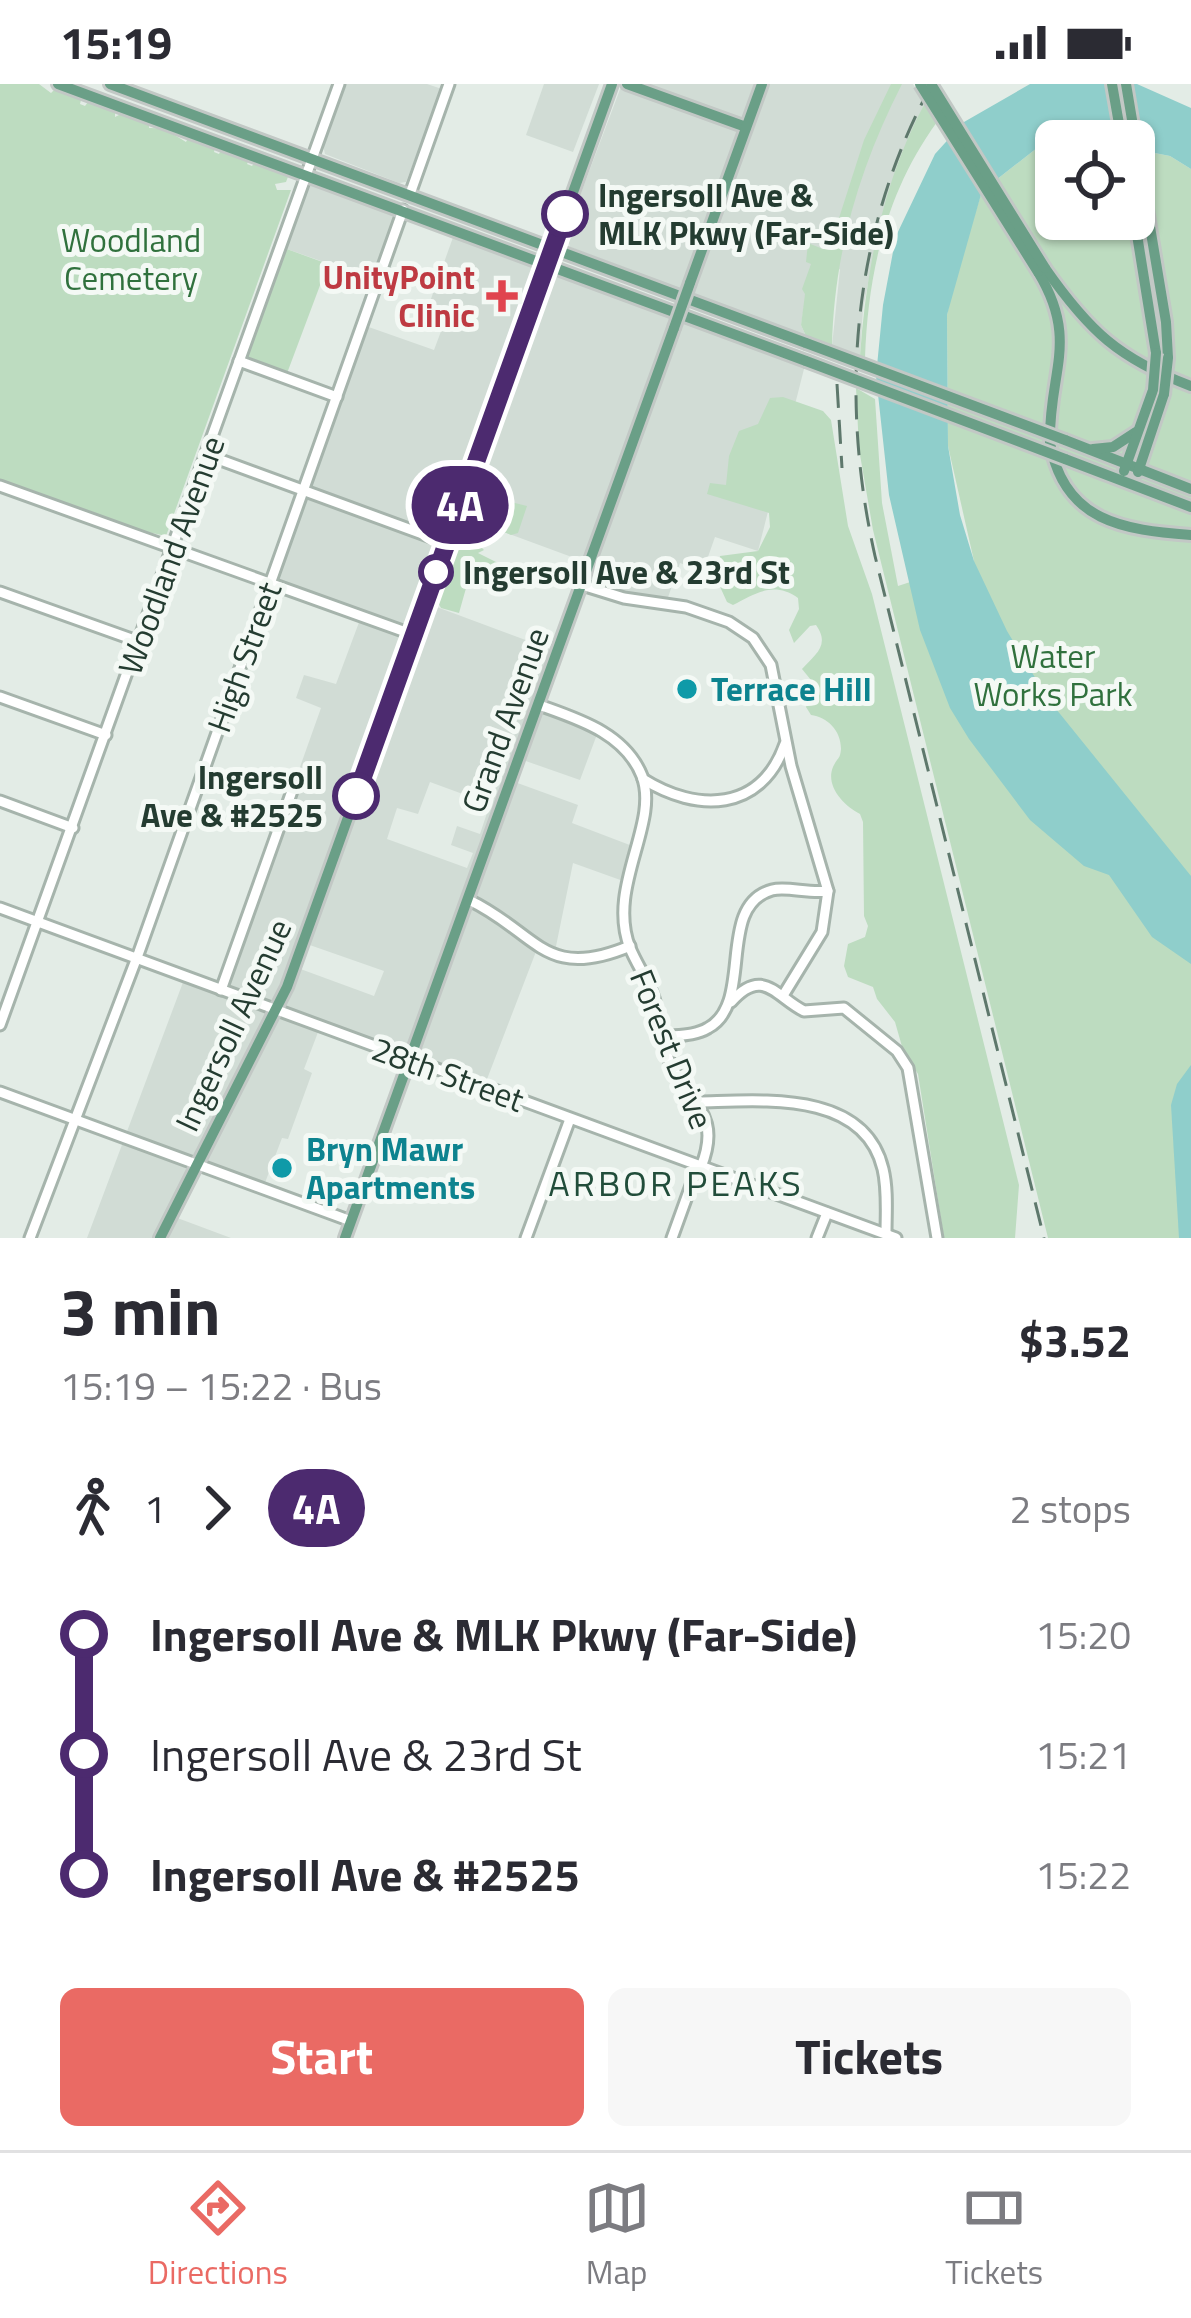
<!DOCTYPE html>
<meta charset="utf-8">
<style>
body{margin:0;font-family:"Titillium Web",sans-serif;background:#f7f7f7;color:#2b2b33;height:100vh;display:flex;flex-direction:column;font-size:45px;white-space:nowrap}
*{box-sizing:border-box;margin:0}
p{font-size:39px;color:#7c7c81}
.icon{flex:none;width:66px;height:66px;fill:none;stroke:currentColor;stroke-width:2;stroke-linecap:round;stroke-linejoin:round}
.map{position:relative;height:1154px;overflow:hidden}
.panel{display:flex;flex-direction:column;background:#fff;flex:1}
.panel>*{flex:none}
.badge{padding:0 24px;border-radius:39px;font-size:42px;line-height:78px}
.tools{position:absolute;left:1035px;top:36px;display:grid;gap:24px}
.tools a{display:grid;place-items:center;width:120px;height:120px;border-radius:18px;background:#fff;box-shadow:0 3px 9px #0004;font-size:60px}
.map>.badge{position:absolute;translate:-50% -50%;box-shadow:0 0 0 6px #fff}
.legs{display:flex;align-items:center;gap:18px;height:132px;padding:0 60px;font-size:39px}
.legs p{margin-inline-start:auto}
.summary{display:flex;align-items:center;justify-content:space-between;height:204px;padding:0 60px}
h1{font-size:66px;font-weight:700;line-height:90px}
.button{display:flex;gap:24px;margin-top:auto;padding:24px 60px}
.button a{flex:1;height:138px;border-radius:18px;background:#ea6a64;color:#fff;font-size:48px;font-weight:700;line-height:138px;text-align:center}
.button a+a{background:#f7f7f7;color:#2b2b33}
ul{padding:0 60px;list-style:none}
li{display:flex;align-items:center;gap:42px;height:120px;font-size:45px}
li i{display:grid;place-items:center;width:18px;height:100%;margin:0 15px;background:currentColor}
li i::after{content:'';width:30px;height:30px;margin:-15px;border:9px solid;border-radius:50%;background:#fff}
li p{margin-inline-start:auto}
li:first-child i{background:linear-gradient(#0000 50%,currentColor 0)}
li:last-child i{background:linear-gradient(currentColor 50%,#0000 0)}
.status{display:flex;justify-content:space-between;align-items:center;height:84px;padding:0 60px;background:#fff;direction:ltr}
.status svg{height:33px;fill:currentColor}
.tab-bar{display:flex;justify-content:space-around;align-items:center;height:168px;border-top:3px solid #e1e1e2;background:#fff;font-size:33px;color:#7c7c81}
.tab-bar a{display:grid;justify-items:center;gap:6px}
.tab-bar .active{color:#ea6a64}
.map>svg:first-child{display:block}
.built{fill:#d1dcd5;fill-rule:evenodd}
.green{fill:#bddcc0}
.water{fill:#8fcecb}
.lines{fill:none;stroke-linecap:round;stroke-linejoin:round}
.minor-casing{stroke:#a6b4ac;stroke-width:15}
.major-casing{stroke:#c2c8c5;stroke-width:16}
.minor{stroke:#fff;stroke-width:9}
.major{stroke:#6a9f87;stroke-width:10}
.rail{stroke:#5e786c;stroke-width:3;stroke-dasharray:24 12;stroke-linecap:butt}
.major-bridge-casing{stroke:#c2c8c5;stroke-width:16;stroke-linecap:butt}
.major-bridge{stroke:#6a9f87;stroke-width:10}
.line-1-casing{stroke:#fff;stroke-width:27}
.line-1{stroke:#4c2a6f;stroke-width:18}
.stop-1-dot{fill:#fff;stroke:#4c2a6f;stroke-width:6}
.health-dot{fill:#e0444e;stroke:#f4f9f5;stroke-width:4.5}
.culture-dot{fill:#0f9aa8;stroke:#f4f9f5;stroke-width:4.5}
.labels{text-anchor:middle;stroke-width:10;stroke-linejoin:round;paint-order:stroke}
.stop-label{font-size:33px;font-weight:bold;fill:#243c31;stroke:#f4f9f5;text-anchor:start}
.park-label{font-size:33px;fill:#30713d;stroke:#f4f9f5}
.health-label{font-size:33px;font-weight:bold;fill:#be3a42;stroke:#f4f9f5;text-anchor:end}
.street-label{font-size:33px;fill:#243c31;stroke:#f4f9f5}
.culture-label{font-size:33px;font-weight:bold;fill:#0d838f;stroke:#f4f9f5;text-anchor:start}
.neighbourhood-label{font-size:36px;letter-spacing:3px;fill:#214d3a;stroke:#f4f9f5}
</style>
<div class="status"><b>15:19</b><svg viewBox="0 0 49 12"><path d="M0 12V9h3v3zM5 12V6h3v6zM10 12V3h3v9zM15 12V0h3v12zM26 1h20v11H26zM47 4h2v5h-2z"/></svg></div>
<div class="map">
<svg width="1191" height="1154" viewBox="0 0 1191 1154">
<rect width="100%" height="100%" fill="#e3ece6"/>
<g class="built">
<polygon points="345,0 427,0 442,5 406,98 399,99 325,70 323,61"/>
<polygon points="544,0 599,0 573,68 526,51"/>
<polygon points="622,0 754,0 712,119 717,121 762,0 913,0 925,19 899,76 881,136 863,224 860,272 832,262 840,185 807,204 801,241 806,252 570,163 566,149"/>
<polygon points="307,90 403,126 378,197 284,164"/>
<path d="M456 145 806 277 758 467 715 453 703 487 680 479 666 519 582 501 588 479 458 431 426 519 558 568 540 621 599 645 580 696 520 675 512 697 578 721 572 739 635 763 626 798 573 779 554 872 537 865 484 1003 320 943 304 985 312 989 288 1055 282 1054 263 1104 198 1080 172 1132 231 1154H87L185 893 221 905 321 624 296 614 304 591 336 600 361 533 270 499 363 241 434 266 446 234 427 226ZM430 698 490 720 480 750 457 742 451 761 473 769 467 784 387 755 397 724 418 730ZM304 859 384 887 374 912 295 883Z"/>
</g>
<g class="green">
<path d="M0 0H39L51 9 54 6 81 16 80 20 85 22 88 18 115 28V33L121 30 149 40V44C162 43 175 51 186 58L188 54 215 64 214 68 219 70 221 66 249 76 247 80 252 82 255 78 289 90 286 98 275 100 277 106H291L166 452 97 437 0 402Z"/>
<path d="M891 0H902C860 82 834 168 832 262L806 252 801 241 805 210 802 205 811 180 806 178 808 159 823 165 831 159 864 56Z"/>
<path d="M925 19 937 38C886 108 868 189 865 274L860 272C866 186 883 96 925 19Z"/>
<polygon points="1085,54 1094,57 1056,57 1056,135 1134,135 1134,65 1170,72 1191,85 1191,1154 1048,1154 873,446 859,365 856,304 875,315 882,419 898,502 974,477 948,362 947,231 954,198 982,107 1037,64 1056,57"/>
<polygon points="284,164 328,180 286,292 239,277"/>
<path d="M783 313 823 327 831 336 848 442 872 510 1019 1101 1015 1154H944L918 990 903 966 895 938 877 915 873 903 848 893 844 882 848 860 865 853 868 842 864 832 863 738 860 730C844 722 825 702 833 683 838 672 840 676 841 665 841 646 827 633 811 631L806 623 815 601 802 585C814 571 831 562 816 541L810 542 794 559 789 546 799 525 798 514C774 497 756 509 733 521L727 518 716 494 720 472 758 467 770 443 769 429 707 410 710 399 726 401 729 372 739 347 758 340 770 314Z"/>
<polygon points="511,418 527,422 518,449 511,451 491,443 480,462 484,466 478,469 502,481 501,490 477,483 470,490 459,529 441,524 437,517 463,445 478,429 502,435"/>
</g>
<g class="water">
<polygon points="1030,0 1137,0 1191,24 1191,85 1170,72 1134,65 1134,57 1056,57 1037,64 982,107 947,231 948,362 960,431 974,477 1007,547 1048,615 1191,792 1191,880 1152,853 1109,791 1084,782 1030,736 969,655 950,624 920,546 889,411 876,292 883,221 896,152 935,70 964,38"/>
<polygon points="1191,981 1191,1154 1179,1154 1171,1021 1177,1000"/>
</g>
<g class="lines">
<g class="minor-casing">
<g id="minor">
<polyline points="410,110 449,0"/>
<polyline points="239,277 337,313"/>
<polyline points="207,371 447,459"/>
<polyline points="0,402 414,551"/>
<polyline points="582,501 624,514 686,523 729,538 753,554 771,581 791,682 828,807 822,848 784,910"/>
<polyline points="0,508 140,558"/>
<polyline points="0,613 106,651"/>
<path d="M539 621C578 635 625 649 642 692 660 740 606 803 630 864 637 881 648 896 654 914 660 934 661 956 669 976 688 1020 723 1028 701 1083"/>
<path d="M643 695C697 729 761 728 785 660"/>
<polyline points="0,717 73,744"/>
<path d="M469 816C538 849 544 898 630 862"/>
<polyline points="0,824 896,1154"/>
<polyline points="221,906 292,707"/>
<path d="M731 918C763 882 776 913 804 927L844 924 897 967 908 984 937 1154"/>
<polyline points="0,941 339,0"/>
<path d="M662 953C677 951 695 952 708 944 755 919 715 822 772 806 787 802 809 810 828 807"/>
<polyline points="0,1008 351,1137"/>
<path d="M698 1018C760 1017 864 1005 883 1085 888 1106 886 1129 886 1150"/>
<polyline points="30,1154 139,868 403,126"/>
<polyline points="526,1154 570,1035"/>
<polyline points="672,1154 698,1082"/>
<polyline points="817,1154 827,1129"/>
</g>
</g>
<g class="major-casing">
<g id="major">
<polyline points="58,0 806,277"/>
<polyline points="110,0 806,259"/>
<polyline points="627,0 746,43"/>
<polyline points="1112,0 1122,57"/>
<polyline points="1126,0 1166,238 1168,274"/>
<polyline points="1134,132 1156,269"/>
<path d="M1045 184C1089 247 1119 275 1191 302"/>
<path d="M1038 188C1080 257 1048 289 1050 359 1064 438 1124 446 1191 451"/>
<polyline points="690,199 762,0"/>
<polyline points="1065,356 1191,405"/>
<polyline points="1093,365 1113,363 1136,348"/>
<polyline points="1065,375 1191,423"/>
<polyline points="1124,387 1153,306"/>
<polyline points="1138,388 1164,310"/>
<polyline points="160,1154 287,903 612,0"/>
<polyline points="345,1154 674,244"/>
</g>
</g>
<use href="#minor" class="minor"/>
<use href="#major" class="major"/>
<g class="rail">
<path d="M932 0C852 146 839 312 875 472L1044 1154"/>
<polyline points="837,300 842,384"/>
</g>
<g class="major-bridge-casing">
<g id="major-bridge">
<polyline points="920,0 1038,188"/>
<polyline points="931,0 1045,184"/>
<polyline points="674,244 690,199"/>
<polyline points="806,259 1065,356"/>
<polyline points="806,277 1065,375"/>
<polyline points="1153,306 1156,269"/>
<polyline points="1164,310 1168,274"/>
</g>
</g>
<use href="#major-bridge" class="major-bridge"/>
</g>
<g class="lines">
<g class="line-1-casing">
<polyline id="line-1" points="356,712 565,130"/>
</g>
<use href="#line-1" class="line-1"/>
</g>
<g class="stop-1-dot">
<circle cx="565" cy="130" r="21"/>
<circle cx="436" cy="488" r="15"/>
<circle cx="356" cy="712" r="21"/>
</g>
<path class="health-dot" d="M496 194h12v12h12v12h-12v12h-12v-12h-12v-12h12z"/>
<g class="culture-dot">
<circle cx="687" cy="605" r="12"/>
<circle cx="282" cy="1084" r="12"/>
</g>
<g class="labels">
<g class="stop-label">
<text x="598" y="123">Ingersoll Ave &amp;<tspan x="598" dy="38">MLK Pkwy (Far-Side)</tspan></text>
<text x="463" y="500">Ingersoll Ave &amp; 23rd St</text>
<text x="323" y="705" text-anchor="end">Ingersoll<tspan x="323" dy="38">Ave &amp; #2525</tspan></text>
</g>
<g class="park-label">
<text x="131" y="168">Woodland<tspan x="131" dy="38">Cemetery</tspan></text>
<text x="1053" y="584">Water<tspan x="1053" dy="38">Works Park</tspan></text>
</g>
<g class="health-label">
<text x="475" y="205">UnityPoint<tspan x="475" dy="38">Clinic</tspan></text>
</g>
<g class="street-label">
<text transform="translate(171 471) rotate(-70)" y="12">Woodland Avenue</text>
<text transform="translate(244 573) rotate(-70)" y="12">High Street</text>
<text transform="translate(505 636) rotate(-70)" y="12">Grand Avenue</text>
<text transform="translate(233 941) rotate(-65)" y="12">Ingersoll Avenue</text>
<text transform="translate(672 965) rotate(68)" y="12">Forest Drive</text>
<text transform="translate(448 990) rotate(20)" y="12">28th Street</text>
</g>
<g class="culture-label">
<text x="711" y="617">Terrace Hill</text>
<text x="306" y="1077">Bryn Mawr<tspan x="306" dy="38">Apartments</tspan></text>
</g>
<g class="neighbourhood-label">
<text x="676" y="1112">ARBOR PEAKS</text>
</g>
</g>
</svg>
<div class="tools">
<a><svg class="icon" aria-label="locate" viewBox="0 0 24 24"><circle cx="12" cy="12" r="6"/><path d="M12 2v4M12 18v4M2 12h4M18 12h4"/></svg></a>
</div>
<b class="badge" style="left:460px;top:421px;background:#4c2a6f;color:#fff">4A</b>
</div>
<section class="panel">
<div class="summary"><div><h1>3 min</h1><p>15:19 – 15:22 · Bus</p></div><b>$3.52</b></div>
<div class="legs"><svg class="icon" aria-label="walk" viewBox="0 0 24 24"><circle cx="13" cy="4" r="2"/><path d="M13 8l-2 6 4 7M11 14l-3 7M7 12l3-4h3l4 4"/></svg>1<svg class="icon" aria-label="forward" viewBox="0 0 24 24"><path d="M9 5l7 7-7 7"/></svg><b class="badge" style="background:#4c2a6f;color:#fff">4A</b><p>2 stops</p></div>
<ul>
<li><i style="color:#4c2a6f"></i><b>Ingersoll Ave &amp; MLK Pkwy (Far-Side)</b><p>15:20</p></li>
<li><i style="color:#4c2a6f"></i><span>Ingersoll Ave &amp; 23rd St</span><p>15:21</p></li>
<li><i style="color:#4c2a6f"></i><b>Ingersoll Ave &amp; #2525</b><p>15:22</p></li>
</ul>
<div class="button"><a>Start</a><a>Tickets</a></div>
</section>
<nav class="tab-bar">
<a class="active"><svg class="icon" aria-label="directions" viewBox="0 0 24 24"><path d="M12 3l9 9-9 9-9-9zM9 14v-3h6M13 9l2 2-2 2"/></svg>Directions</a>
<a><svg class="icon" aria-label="map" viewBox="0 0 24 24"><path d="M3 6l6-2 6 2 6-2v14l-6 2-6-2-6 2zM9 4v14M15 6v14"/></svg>Map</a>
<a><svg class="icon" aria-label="tickets" viewBox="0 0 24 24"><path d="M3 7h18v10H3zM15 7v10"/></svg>Tickets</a>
</nav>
